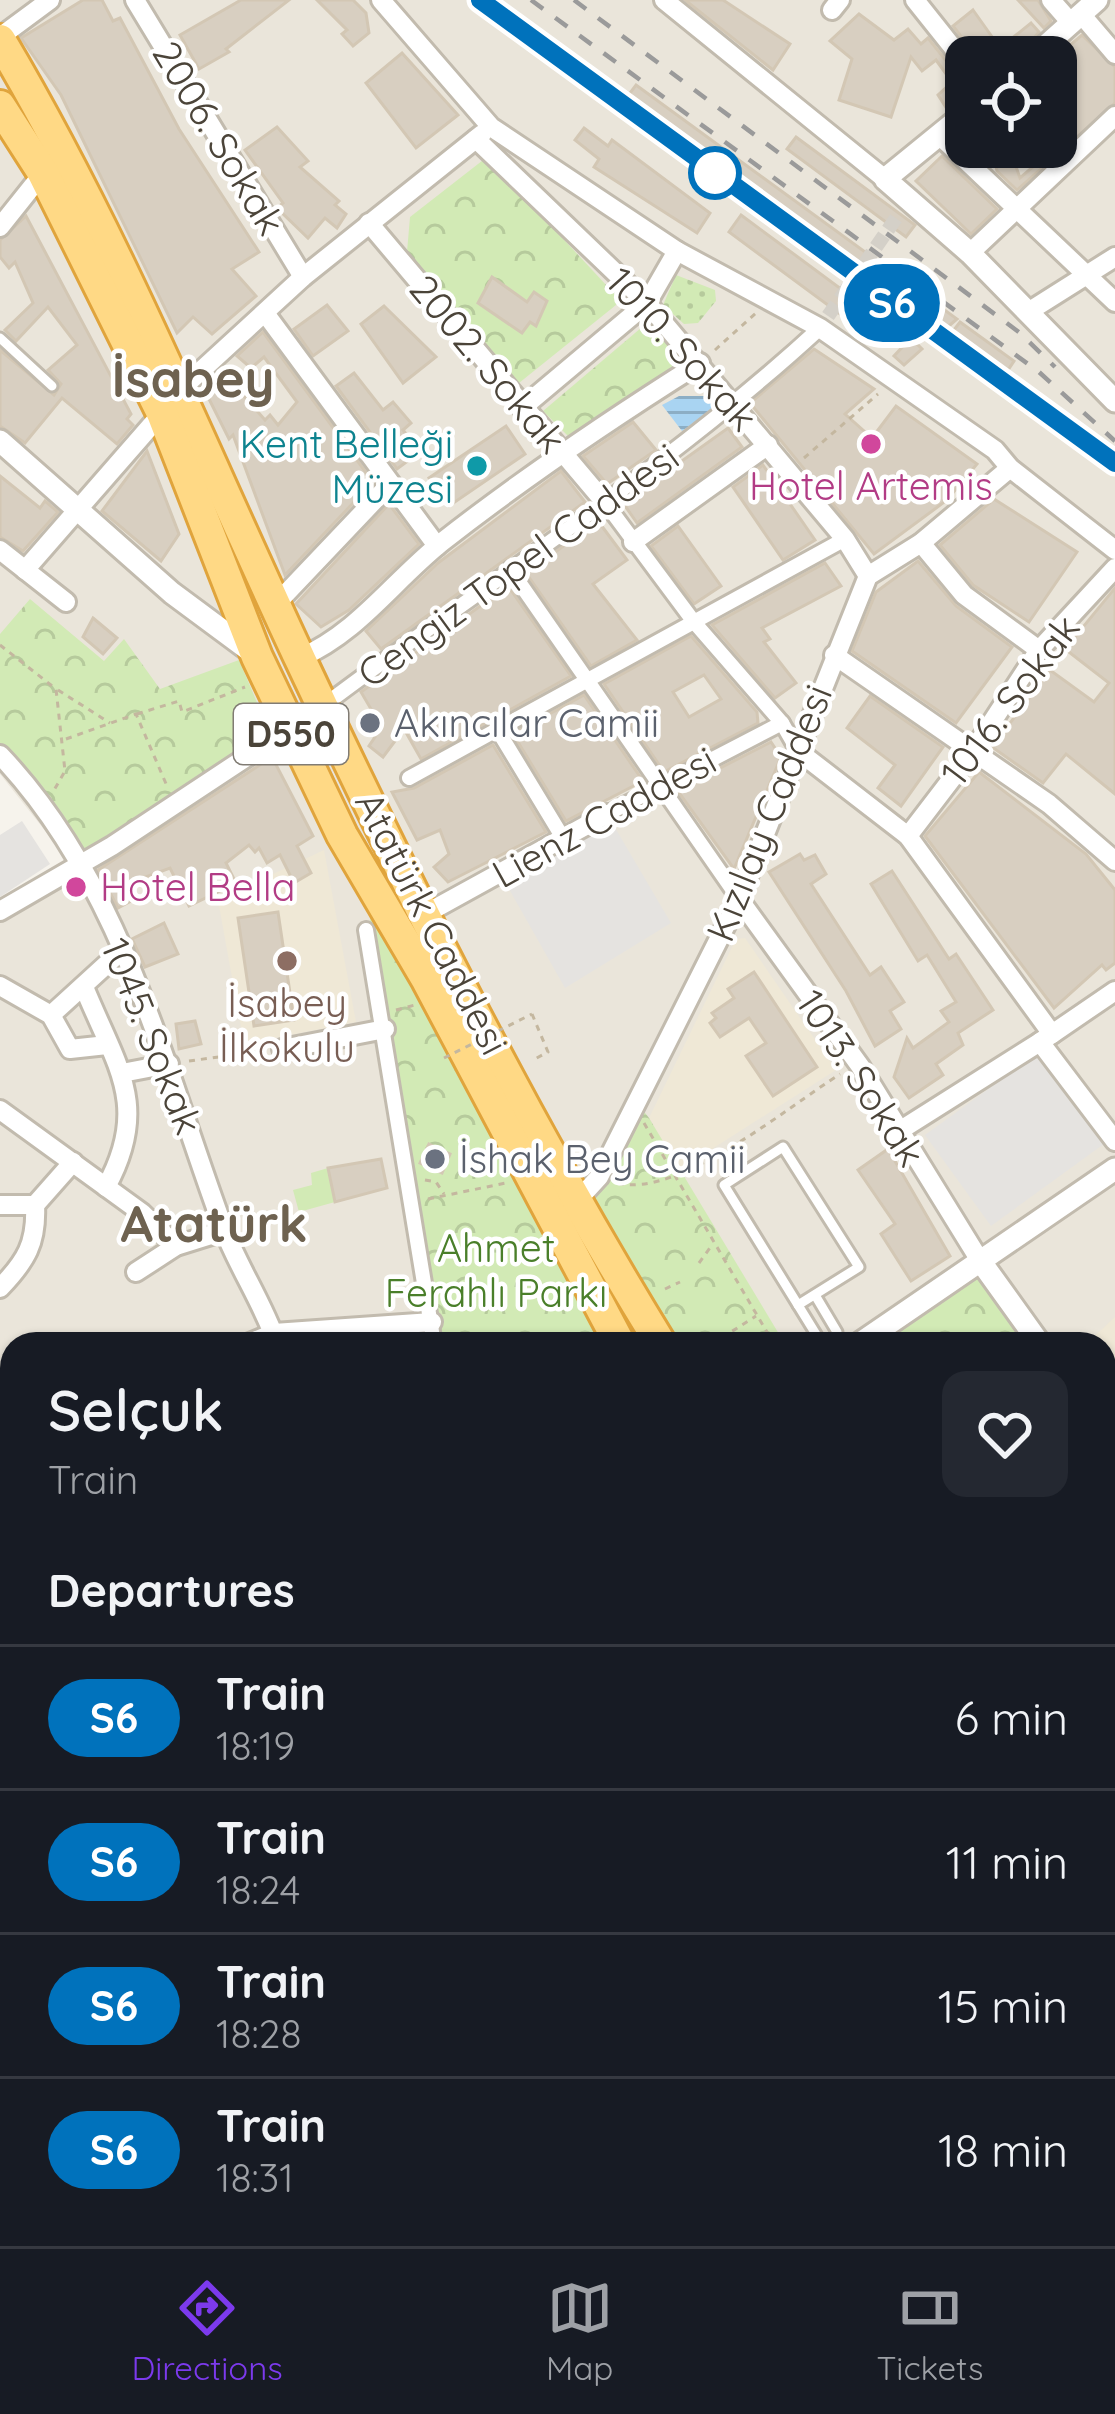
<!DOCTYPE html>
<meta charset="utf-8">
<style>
body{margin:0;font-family:Quicksand,sans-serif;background:#242831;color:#f1f3f6;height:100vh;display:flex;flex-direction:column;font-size:45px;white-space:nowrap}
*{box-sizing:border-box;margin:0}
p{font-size:39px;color:#9ea1a6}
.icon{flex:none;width:66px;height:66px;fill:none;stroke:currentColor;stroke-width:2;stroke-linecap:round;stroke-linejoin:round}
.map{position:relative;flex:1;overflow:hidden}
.panel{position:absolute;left:0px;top:1332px;width:1116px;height:915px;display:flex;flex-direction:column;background:#171b24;border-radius:36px 36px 0 0;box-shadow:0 3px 9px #0004}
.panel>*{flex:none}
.badge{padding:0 24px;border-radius:39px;font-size:42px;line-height:78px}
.buttons{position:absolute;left:945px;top:36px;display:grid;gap:24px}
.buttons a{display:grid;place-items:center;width:132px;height:132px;border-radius:24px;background:#171b24;box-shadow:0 3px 9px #0004;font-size:60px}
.map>.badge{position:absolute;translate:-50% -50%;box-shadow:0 0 0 6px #fff}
h2{padding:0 48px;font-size:45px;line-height:108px}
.round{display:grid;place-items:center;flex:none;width:126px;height:126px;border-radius:24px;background:#242831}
.headline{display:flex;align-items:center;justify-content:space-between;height:204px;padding:0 48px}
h1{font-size:57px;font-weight:600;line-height:90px}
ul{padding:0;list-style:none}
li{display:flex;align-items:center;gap:36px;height:144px;padding:0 48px;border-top:3px solid #363941}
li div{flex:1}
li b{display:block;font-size:45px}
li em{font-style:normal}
li .badge{min-width:132px;font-weight:700;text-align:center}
.menu{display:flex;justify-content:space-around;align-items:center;height:168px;border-top:3px solid #363941;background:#171b24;font-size:33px;color:#9ea1a6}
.menu a{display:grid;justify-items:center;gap:6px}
.menu .current{color:#7c3aed}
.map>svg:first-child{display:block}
.residential{fill:#eae5da;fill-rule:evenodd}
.education{fill:#efe8d6}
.grass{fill:url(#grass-dots)}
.park{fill:url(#park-crowns)}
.garden{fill:#d2eab5}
.parking{fill:#e5e3e0}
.water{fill:url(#water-rules)}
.building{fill:#d8cfc1;stroke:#d3c7b4;stroke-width:3;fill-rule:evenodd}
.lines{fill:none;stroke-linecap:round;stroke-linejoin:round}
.pedestrian-tunnel{stroke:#d4d0c8;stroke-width:14;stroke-dasharray:14 7;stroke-linecap:butt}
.service-casing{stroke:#c2bbae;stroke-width:15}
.pedestrian-casing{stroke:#c2bbae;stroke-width:20}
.minor-casing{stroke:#c2bbae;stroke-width:24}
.tertiary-casing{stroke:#c2bbae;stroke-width:27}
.trunk-casing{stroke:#e0a43c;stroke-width:36}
.path{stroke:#c4b79f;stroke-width:3;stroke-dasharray:6 6;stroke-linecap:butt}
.service{stroke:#fff;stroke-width:9}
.pedestrian{stroke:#fff;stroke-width:14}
.minor{stroke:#fff;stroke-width:18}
.tertiary{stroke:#fff;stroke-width:21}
.trunk{stroke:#ffd985;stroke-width:30}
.rail{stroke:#9a9a9a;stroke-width:4.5;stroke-dasharray:15 15;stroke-linecap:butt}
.path-bridge{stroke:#c4b79f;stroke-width:3;stroke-dasharray:6 6;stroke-linecap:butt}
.line-casing{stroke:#fff;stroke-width:27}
.line{stroke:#0072bc;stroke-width:18}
.stop-dot{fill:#fff;stroke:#0072bc;stroke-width:6}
.hotel-dot{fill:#d1479c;stroke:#fff;stroke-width:4.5}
.culture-dot{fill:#0f9aa8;stroke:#fff;stroke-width:4.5}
.worship-dot{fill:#6b7280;stroke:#fff;stroke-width:4.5}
.education-dot{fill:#8d6e63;stroke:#fff;stroke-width:4.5}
.labels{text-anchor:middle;stroke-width:9;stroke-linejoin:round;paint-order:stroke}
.shield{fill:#fff;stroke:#817c74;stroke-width:3}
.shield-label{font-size:36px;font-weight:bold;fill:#4b4439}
.street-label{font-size:39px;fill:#4b4439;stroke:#fff}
.culture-label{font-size:39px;fill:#0d838f;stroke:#fff;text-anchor:end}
.hotel-label{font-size:39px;fill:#b23c85;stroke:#fff}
.worship-label{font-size:39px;fill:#5b616d;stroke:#fff;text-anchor:start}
.education-label{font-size:39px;fill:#785e54;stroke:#fff}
.park-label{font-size:39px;fill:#4a7f2a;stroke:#fff}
.district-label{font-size:51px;font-weight:bold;fill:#6e6250;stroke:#fff}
</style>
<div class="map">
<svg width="1115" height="2246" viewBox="0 0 1115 2246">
<defs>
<pattern id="grass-dots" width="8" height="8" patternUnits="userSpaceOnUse" patternTransform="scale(3)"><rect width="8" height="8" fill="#d2eab5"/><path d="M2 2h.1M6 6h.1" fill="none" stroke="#b6ca9c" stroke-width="1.8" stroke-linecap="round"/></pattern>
<pattern id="park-crowns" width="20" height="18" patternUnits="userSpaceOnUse" patternTransform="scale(3)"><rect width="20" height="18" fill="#d2eab5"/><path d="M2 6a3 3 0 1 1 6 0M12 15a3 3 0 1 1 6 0" fill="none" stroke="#b6ca9c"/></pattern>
<pattern id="water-rules" width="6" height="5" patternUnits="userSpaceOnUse" patternTransform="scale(3)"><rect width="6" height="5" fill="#a9d4f2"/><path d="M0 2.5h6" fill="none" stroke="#8caec5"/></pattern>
</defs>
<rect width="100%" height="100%" fill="#f6f3ec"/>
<path class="residential" d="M0 0H1115V2246H154L144 2235H1104V1344H12V1676L0 1666V903L70 862 0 774ZM966 57H1056V147H966Z"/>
<g class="education">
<polygon points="324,850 356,1022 244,1044 218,900"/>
<polygon points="745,938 836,1070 679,1170 649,1118 736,939"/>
<polygon points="1115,1317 1115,1407 1104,1391 1104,1344 1086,1344"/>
</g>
<polygon class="grass" points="676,275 715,290 716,301 698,323 684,324 663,305"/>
<g class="park">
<polygon points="487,157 621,301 519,383 407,252 410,217"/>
<polygon points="648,322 683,359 572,440 543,411"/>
<polygon points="30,599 104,661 124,639 160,689 239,660 270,733 85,852 57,807 0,743 0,634"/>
<polygon points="380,895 620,1344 434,1344 366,930"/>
<polygon points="636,1101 649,1118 785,1344 665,1344 576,1202"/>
<polygon points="979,1259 1040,1344 859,1344"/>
</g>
<polygon class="garden" points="328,1168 335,1202 299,1212 293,1190 312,1185 311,1173"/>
<g class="parking">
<polygon points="607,814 671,923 565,988 500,873"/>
<polygon points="22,821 50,864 0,897 0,835"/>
<polygon points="1042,1050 1108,1141 991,1226 925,1135"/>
</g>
<polygon class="water" points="679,396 709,396 717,407 682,431 662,405"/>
<g class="building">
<polygon points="83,0 102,0 113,21 120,18 179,129 259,252 232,269 256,296 212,334 193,317 177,333 61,95 21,38"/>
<polygon points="241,0 289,0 226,49 229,52 199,69 180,35"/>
<polygon points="317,0 353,0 366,13 369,33 353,46 342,34 347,30"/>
<polygon points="685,0 723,0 790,44 773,70"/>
<polygon points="1018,0 1038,0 1051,21 1044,28"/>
<polygon points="973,10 1000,48 1031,23 1039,32 1018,57 977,57 953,26"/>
<polygon points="859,14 894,40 908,29 921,44 928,38 955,72 966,77 966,98 947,109 938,95 952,82 936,60 922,71 911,57 891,117 839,100 852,59 830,41"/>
<polygon points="1082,35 1115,67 1115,103 1017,190 997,171 992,147 1009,147 1020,178 1056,147 1056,57"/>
<polygon points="402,53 458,115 416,148 366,83"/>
<polygon points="636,85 957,319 943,331 627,97"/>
<polygon points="277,127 308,161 300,167 339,201 335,205 346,214 337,228 325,218 308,238 277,208 283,203 245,150"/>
<polygon points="584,128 608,146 612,140 710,213 697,233 594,167 599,159 575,140"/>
<polygon points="796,137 915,225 906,237 787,149"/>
<polygon points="942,156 997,209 971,234 916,181"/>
<polygon points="741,215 860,303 848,320 729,232"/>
<polygon points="26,216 131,414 127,419 133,425 117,444 62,398 25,443 0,426 0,350 54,395 61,384 48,370 77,345 48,307 16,341 5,330 33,303 15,262 9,268 0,257 0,240"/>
<polygon points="492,277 527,302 534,292 547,301 536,326 530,322 522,333 478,303"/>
<polygon points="327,305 348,331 313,356 294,329"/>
<polygon points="384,306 436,357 403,383 361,324"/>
<polygon points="960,322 1014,361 1004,376 950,335"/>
<polygon points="263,332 373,482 285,575 233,435 229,439 203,387 221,370 265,420 270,415 278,425 297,402 264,357 251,368 237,356"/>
<polygon points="911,338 922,349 904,365 894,356"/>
<polygon points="814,349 874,389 845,414 872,438 896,406 977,464 947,500 874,554 750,403"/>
<polygon points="354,373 383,410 393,402 411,423 403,430 420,452 397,469 336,386"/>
<polygon points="633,422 656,450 607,484 583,456"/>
<polygon points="506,426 525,454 449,506 429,478"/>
<polygon points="728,428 742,447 637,523 623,503"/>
<polygon points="147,451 179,534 161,561 102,511"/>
<polygon points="763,465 815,540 783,560 733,487"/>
<polygon points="561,471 585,502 381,649 366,631 438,563"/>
<polygon points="0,476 40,508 45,501 58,512 23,551 0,537"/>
<polygon points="994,499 1077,552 1029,622 973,585 940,545"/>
<polygon points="389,504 419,544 349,610 321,627 296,604"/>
<polygon points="598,521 627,560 593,584 637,640 591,666 526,573"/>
<polygon points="678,526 721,586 694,604 651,546"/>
<polygon points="918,561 956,606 1012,647 956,723 852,651 876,592"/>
<polygon points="825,563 841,586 762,628 770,639 764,642 796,683 775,698 712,625"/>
<polygon points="508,586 571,676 421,759 404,729 383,757 369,746 375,737 359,723 371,709 361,692"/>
<polygon points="1115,588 1115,794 1066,754 1043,783 992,747 1050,670 1094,702 1109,683 1065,649"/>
<polygon points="93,618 117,638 103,654 83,637"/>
<path d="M691 636 757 712 758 723 664 772 604 684ZM704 675 721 699 689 717 673 692Z"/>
<polygon points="584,695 643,781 566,821 513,734"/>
<polygon points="870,696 943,747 901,806 878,788 895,765 847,728"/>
<polygon points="771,742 781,757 734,869 677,790"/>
<polygon points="493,745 546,832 448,882 434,867 449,854 440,830 417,840 392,792 414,788"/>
<polygon points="272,757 313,836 297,846 311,873 294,883 280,855 267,863 259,848 255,852 249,845 226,863 236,883 189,906 170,868 129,883 133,900 118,908 98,870"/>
<polygon points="979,772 1086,854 1115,890 1115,963 1106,970 1102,965 1054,1008 925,836"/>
<polygon points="800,854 804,860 815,855 826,874 811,884 870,975 881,967 904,1002 890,1011 901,1029 875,1046 846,991 769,872"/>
<polygon points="892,871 949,959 956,954 993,1010 958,1033 963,1045 936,1064 943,1075 909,1098 894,1077 907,1038 913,1048 949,1022 941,1011 956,1002 927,955 918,961 871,884"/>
<polygon points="278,912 294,1020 254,1026 238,918"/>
<polygon points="164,923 178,954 145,967 132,939"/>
<polygon points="754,972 817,1067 773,1096 746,1056 766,1043 749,1018 720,1037 710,1023 716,1018 712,1013 734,998 728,989"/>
<polygon points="195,1021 201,1044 179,1049 176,1024"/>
<polygon points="429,1144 450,1154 442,1173 420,1163"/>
<polygon points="888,1149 950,1256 911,1281 881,1234 895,1224 858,1170"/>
<polygon points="381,1159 387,1188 335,1202 328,1168"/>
</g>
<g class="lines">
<polyline class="pedestrian-tunnel" points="828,316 899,214"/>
<g class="service-casing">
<g id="service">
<polyline points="0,338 52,386"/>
<polygon points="783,1147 859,1267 798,1305 724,1185"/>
<polyline points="815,1295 837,1332 837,1344"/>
<polyline points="798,1305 822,1344"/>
</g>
</g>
<g class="pedestrian-casing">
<g id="pedestrian">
<polyline points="607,505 694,622 782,723 798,751"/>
<polyline points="510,569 739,899"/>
<path d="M323 706C490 580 666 470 820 328"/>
<polyline points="497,729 563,838"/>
<polyline points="409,778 845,539"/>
<polyline points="607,814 782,723"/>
<polyline points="366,930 434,1344"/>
</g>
</g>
<g class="minor-casing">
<g id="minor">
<polyline points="135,0 303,277"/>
<polyline points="381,0 491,127 677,251 820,328 995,450 1010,468 1115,550"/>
<polyline points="664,0 885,179"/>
<polyline points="915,0 966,64"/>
<polyline points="1051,0 1072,24"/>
<polyline points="832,10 840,0"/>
<polyline points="1081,14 1115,54"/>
<polyline points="0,37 50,0"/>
<polyline points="939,135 1115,302"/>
<polyline points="476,139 647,303 845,539 868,576"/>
<polyline points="369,223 607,505"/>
<polyline points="0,227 43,173"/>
<polyline points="970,253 1115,116"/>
<polyline points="1028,312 1115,257"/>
<polyline points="265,313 437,546"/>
<polyline points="180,390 303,277 482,134"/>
<polyline points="522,408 647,303 677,251"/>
<polyline points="633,542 768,445"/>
<polyline points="921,543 964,595 1039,650"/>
<polyline points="0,550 66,602"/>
<polyline points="25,570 162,413"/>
<polyline points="276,604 390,484"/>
<polyline points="834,655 1049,804 1115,861"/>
<path d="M300 658C359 632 392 582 442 542 525 477 611 419 700 363"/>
<polyline points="798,751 908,836 1052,1034 1040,1042 1115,1141"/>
<path d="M0 755C122 883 163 1065 223 1227 238 1267 263 1303 277 1344"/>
<polyline points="908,836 973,751 1039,650 1115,568"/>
<polyline points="739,899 860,1066 979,1259"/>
<polyline points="0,911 112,846 289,729"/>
<polyline points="427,913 607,814"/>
<polyline points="0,986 51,1015 70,1049 107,1045"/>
<path d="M84 987C116 1066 151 1105 106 1187"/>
<polyline points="51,1015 120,952"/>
<polyline points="1052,1034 1115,991"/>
<polyline points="282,1049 385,1029"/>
<polyline points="122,1073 169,1064"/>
<polyline points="0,1110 142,1213 176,1246"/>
<polyline points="896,1133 1040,1042"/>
<polyline points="576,1202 599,1177 739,899 868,576 921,543 1010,468"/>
<polyline points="0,1205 35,1205"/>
<polyline points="35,1205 73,1162"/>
<polyline points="136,1272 176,1246 224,1231"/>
<path d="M0 1288C26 1261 37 1243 35 1205"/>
<polyline points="247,1344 274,1333 432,1322"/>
<polyline points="0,1621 12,1633"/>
<polyline points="1104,1781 1115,1800"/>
<polyline points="183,2235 192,2246"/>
<polyline points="461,2235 473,2246"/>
<polyline points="872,2235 883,2246"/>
<polyline points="371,2246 382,2235"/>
<polyline points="588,2246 598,2235"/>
<polyline points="784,2246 795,2235"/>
</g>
</g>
<g class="tertiary-casing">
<g id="tertiary">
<polyline points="1033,57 1097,0"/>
<polyline points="966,113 885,179 970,253 1115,401"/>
<polyline points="0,441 172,593 257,656"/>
<polyline points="979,1259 1040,1344"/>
<polyline points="859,1344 1115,1169"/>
<polyline points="1104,1432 1115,1446"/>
</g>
</g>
<g class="trunk-casing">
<g id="trunk">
<path d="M0 40C119 241 202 450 301 661 410 893 527 1126 661 1344"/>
<polyline points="0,106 43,173 162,413 257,657 342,835 427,980 620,1344"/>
<polyline points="1104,2177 1115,2197"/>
<polyline points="0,2198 12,2188"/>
<polyline points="0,2227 12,2217"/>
<polyline points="1104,2232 1111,2246"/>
</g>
</g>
<g class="path">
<polyline points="715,350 757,312"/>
<polyline points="804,458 878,394"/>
<polyline points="0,645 56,689 65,771 53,792"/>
<polyline points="58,690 110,723"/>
<polyline points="137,714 179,701 182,712 245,687"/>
<polyline points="66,739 136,714 167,786"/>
<polyline points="396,1010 415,1005"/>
<polyline points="532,1014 548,1052 533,1060"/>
<polyline points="189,1061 262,1051"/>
<polyline points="644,1123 774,1344"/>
<polyline points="425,1180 436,1182 444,1194"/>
<path d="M618 1183C677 1199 788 1107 840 1074"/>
<polyline points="428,1199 506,1183"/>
<polyline points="699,1263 712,1245"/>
<polyline points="665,1289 680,1282"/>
<polyline points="712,1344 756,1316"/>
<polyline points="0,2166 12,2155"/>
</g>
<use href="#service" class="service"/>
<use href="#pedestrian" class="pedestrian"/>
<use href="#minor" class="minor"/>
<use href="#tertiary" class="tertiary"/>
<use href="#trunk" class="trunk"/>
<g class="rail">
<polyline points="480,0 1115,463"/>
<polyline points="531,0 1039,372 1115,441"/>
<polyline points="574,0 1020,333 1055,367"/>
</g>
<polyline class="path-bridge" points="444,1058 532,1014"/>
</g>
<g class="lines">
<g class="line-casing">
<polyline id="line" points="480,0 1115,463"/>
</g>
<use href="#line" class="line"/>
</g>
<circle class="stop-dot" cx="715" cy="173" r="24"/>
<g class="hotel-dot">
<circle cx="871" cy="444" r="12"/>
<circle cx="76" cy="887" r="12"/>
</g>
<circle class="culture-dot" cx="477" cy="466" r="12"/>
<g class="worship-dot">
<circle cx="370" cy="723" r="12"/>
<circle cx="435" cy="1159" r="12"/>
</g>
<circle class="education-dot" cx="287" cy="961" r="12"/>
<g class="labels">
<rect class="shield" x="234" y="704" width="114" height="60" rx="9"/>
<g class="shield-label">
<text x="291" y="747">D550</text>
</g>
<g class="street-label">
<text transform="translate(219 138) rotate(59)" y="14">2006. Sokak</text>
<text transform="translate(682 349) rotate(48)" y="14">1010. Sokak</text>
<text transform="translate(488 364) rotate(50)" y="14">2002. Sokak</text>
<text transform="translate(518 565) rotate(-36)" y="14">Cengiz Topel Caddesi</text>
<text transform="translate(1010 700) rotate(-53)" y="14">1016. Sokak</text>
<text transform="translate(769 813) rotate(-68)" y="14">Kızılay Caddesi</text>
<text transform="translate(604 817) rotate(-29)" y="14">Lienz Caddesi</text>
<text transform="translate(432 923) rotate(63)" y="14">Atatürk Caddesi</text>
<text transform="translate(152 1036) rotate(68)" y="14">1045. Sokak</text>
<text transform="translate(861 1078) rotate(57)" y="14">1013. Sokak</text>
</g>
<g class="culture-label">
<text x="453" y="458">Kent Belleği<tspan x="453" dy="45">Müzesi</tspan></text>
</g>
<g class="hotel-label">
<text x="871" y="500">Hotel Artemis</text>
<text x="100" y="901" text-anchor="start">Hotel Bella</text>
</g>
<g class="worship-label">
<text x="394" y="737">Akıncılar Camii</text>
<text x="459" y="1173">İshak Bey Camii</text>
</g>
<g class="education-label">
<text x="287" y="1017">İsabey<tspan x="287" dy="45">İlkokulu</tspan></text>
</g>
<g class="park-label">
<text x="496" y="1262">Ahmet<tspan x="496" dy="45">Ferahlı Parkı</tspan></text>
</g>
<g class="district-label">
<text x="193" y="397">İsabey</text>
<text x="214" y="1242">Atatürk</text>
</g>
</g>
</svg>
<div class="buttons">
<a><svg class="icon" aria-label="locate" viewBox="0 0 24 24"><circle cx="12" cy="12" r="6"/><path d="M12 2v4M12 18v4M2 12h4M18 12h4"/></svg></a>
</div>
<b class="badge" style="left:892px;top:303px;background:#0072bc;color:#fff">S6</b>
<section class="panel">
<div class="headline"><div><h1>Selçuk</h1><p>Train</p></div><a class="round"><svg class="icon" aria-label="heart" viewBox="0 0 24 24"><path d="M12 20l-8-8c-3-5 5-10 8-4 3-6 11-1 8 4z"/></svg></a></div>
<h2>Departures</h2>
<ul>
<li><span class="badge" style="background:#0072bc;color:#fff">S6</span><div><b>Train</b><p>18:19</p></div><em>6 min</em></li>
<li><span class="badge" style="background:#0072bc;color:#fff">S6</span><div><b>Train</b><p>18:24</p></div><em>11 min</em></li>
<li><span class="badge" style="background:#0072bc;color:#fff">S6</span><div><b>Train</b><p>18:28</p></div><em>15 min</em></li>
<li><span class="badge" style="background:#0072bc;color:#fff">S6</span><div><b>Train</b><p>18:31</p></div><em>18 min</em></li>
</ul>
</section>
</div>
<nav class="menu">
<a class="current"><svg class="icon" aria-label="directions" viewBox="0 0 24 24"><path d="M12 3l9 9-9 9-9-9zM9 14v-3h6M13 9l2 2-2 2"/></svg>Directions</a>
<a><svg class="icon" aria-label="map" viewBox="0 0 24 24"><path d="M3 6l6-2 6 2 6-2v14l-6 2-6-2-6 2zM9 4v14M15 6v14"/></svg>Map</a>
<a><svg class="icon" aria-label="tickets" viewBox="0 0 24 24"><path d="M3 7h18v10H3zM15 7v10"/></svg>Tickets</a>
</nav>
